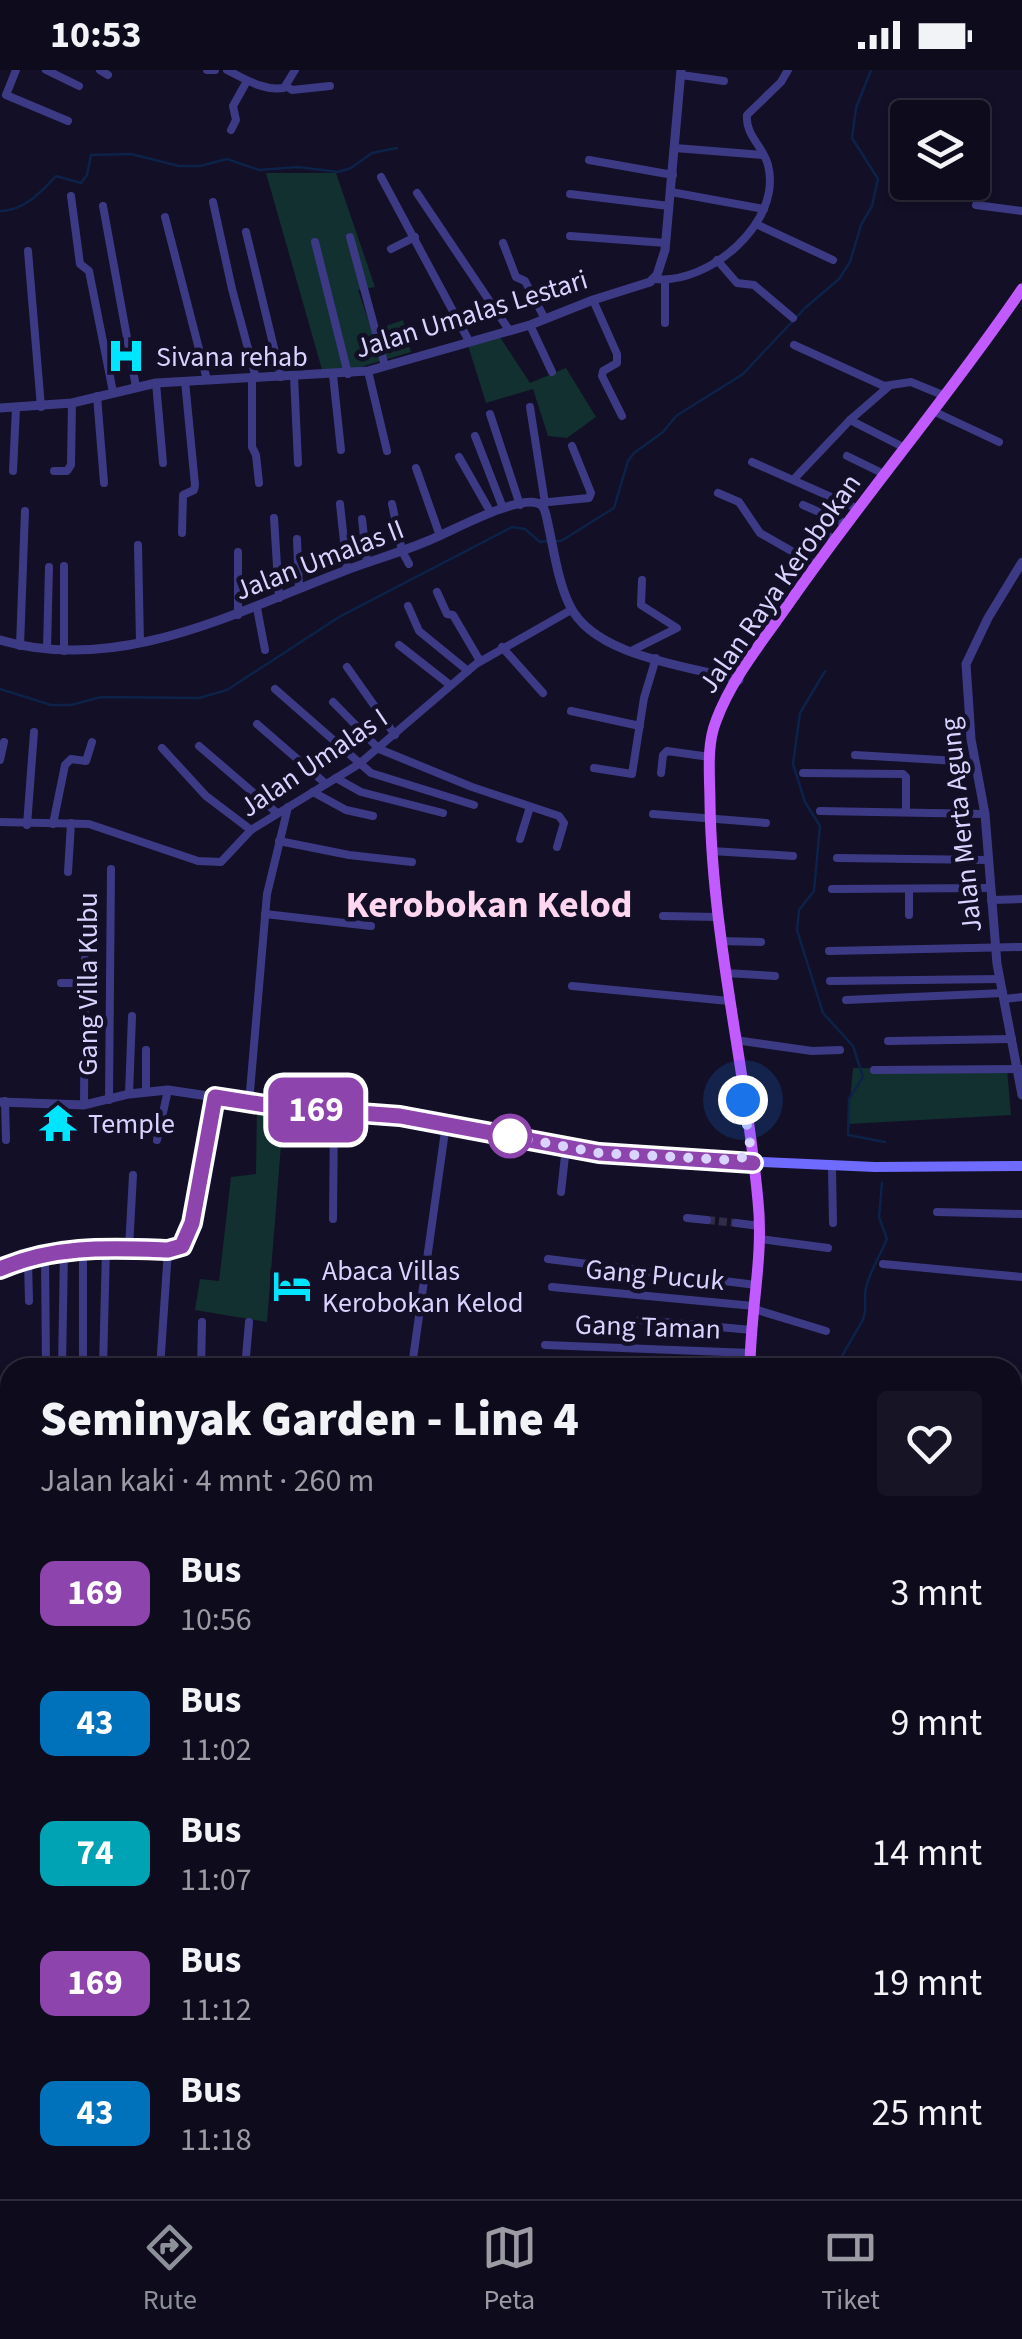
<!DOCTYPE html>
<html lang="id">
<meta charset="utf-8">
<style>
body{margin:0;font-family:"Source Sans 3",sans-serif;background:#171425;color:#f1f3f6;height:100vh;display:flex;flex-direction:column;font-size:38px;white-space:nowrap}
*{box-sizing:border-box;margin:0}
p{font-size:32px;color:#9b9ba3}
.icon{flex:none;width:55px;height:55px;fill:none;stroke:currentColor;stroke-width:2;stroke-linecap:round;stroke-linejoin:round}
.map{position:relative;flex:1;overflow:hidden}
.details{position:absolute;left:0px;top:1288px;width:1022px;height:842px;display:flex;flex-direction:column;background:#0e0b1c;border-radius:30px 30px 0 0;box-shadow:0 2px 8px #0004,0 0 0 2px #2e2b3b}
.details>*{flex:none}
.badge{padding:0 20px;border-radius:15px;font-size:35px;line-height:65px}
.fabs{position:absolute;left:890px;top:30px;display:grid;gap:20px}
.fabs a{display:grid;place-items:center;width:100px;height:100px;border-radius:10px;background:#0e0b1c;box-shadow:0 2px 8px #0004,0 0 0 2px #2e2b3b;font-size:50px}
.you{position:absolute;width:50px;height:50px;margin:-25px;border:8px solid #fff;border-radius:50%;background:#1a73e8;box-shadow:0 0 0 15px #1a73e833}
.map>.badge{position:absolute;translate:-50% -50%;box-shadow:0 0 0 5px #fff}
.round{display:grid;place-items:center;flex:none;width:105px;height:105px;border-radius:10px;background:#171425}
.summary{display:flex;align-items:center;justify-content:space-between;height:170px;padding:0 40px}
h1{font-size:48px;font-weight:800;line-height:75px}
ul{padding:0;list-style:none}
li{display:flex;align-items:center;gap:30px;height:130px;padding:0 40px}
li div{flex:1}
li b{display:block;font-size:38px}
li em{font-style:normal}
li .badge{min-width:110px;font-weight:700;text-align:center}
.status{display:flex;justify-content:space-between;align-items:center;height:70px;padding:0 50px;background:#0e0b1c;direction:ltr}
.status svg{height:28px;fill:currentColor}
.dock{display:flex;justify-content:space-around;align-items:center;height:140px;border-top:2px solid #2e2b3b;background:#0e0b1c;font-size:28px;color:#9b9ba3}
.dock a{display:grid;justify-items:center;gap:5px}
.dock .current{color:#8c9099}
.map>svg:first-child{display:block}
.green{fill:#12302f}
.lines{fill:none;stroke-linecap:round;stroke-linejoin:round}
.stream{stroke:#0c2248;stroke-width:2.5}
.minor-tunnel{stroke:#312d47;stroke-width:8;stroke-dasharray:8 4;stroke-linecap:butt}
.minor{stroke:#3d3a85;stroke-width:8}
.tertiary{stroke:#3d3a85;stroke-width:9}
.secondary{stroke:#6f6bff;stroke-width:10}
.primary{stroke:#c25bff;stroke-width:11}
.line-casing{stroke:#fff;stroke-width:22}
.line{stroke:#8e44ad;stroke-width:15}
.walk{stroke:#d9d4ff;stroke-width:10;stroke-dasharray:0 18}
.stop-dot{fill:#fff;stroke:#8e44ad;stroke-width:5}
.labels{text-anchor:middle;stroke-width:9;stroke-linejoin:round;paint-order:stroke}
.street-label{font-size:28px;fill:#d9d4ff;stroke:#130f26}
.poi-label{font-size:28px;fill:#d9d4ff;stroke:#130f26;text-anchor:start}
.district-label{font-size:38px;font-weight:bold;fill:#ffd6f0;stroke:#130f26}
</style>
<div class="status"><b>10:53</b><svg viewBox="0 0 49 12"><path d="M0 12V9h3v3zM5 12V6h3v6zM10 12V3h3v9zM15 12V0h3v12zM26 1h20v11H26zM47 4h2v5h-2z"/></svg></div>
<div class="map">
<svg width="1022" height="2129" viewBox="0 0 1022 2129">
<rect width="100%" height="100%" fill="#130f26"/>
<g class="green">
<polygon points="266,103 336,103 375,217 358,220 372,261 403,250 411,282 347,301 323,303"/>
<polygon points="496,261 530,313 566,298 596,347 567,368 548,366 533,319 486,333 466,269"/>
<polygon points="853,998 1007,999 1011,1045 848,1054"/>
<polygon points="257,1033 284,1037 267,1252 195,1240 200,1209 219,1211 231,1107 256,1104"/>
</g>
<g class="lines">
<g class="stream">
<path d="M0 141C24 141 40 123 56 106L81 113 87 105 91 85 131 84 179 96H200L227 89 259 100 298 97 338 102 351 98 372 83 397 78"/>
<polyline points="555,471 561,471 614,438 628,391 634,383 663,362 676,346 743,304 805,238 839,209 850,192 861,155 872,136 878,109 852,68 856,38 871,0"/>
<polyline points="825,601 800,643 793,694 805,732 820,756 814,821 799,840 797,860 823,943 853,976 863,1007 849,1029 848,1065 885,1072"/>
<polyline points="0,619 51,635 71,635 101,627 199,628 227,620 339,547 512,457 525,459 540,472 547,471"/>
<path d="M837 1298C843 1280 855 1266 863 1249 868 1237 863 1229 866 1218 870 1200 880 1186 887 1169L879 1147 882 1113"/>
<polyline points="0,1843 10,1826"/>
<polyline points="802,2129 805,2120"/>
</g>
<polyline class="minor-tunnel" points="707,1150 736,1153"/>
<g class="minor">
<polyline points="16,0 6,25 68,51"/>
<polyline points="46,0 79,16"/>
<polyline points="100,0 108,5"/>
<polyline points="207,0 215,0"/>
<path d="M227 0C245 9 263 21 284 18L295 0"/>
<polyline points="681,5 724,11"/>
<polyline points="286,16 292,20 330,16"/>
<polyline points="231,60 236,50 233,36 247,11"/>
<polyline points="675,78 763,85"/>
<polyline points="589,90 673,105"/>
<polyline points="381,107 469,271"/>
<polyline points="671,122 764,139"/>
<polyline points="417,123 509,260"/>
<polyline points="570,124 669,136"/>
<polyline points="71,126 80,194 89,201 113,322"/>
<polyline points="213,132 232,219 256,308"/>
<polyline points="976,135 1022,141"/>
<polyline points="103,136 136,317"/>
<polyline points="165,147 207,310"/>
<polyline points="756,154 833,190"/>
<polyline points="246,162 281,307"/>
<polyline points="570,166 666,173"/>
<polyline points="350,167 385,296"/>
<polyline points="315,172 348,304"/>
<polyline points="503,173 516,207 525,211 545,249"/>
<polyline points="391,179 415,167"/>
<polyline points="28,181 41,337"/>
<polyline points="717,190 737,213 754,215 793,248"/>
<path d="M655 209C708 215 783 153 768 95 763 76 745 65 747 45L781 12 788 0"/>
<polyline points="665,210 665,253"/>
<polyline points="593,230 617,284 617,293 603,301 602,306 622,346"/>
<polyline points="530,255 552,302"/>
<polyline points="794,275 884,316 911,312 945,326"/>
<polyline points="368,301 387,381"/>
<polyline points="333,305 341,380"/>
<polyline points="294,306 298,393"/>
<polyline points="252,309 252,377 256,385 259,413"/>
<polyline points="156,313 163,393"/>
<polyline points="97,326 104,413"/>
<polyline points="530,337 545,433"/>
<polyline points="933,341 999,372"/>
<polyline points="490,344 520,435"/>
<polyline points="850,350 905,378"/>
<polyline points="475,366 503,438"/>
<polyline points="847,386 884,404"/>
<polyline points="459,387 491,443"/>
<polyline points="752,392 858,439"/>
<polyline points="416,398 440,466"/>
<polyline points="13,401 16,338"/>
<polyline points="54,401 67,401 71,395 72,333"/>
<polyline points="794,409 850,350 888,317"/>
<polyline points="718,423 739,432 760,463 816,495"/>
<polyline points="539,433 589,428 591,423 572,376"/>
<polyline points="340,434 347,500"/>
<polyline points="392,434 402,481 409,494"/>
<polyline points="803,435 847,454"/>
<polyline points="274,448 279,528"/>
<polyline points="362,449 367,493"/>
<polyline points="808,458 835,469"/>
<polyline points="182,463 183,425 194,420 195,415 185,311"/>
<polyline points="297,469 299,519"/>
<polyline points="138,475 140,573"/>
<polyline points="64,496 64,581"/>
<polyline points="437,522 447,544 453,545 480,591"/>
<polyline points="408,536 419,561 468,601"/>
<polyline points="257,538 265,580"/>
<polyline points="238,545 238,482"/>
<polyline points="399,575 450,615"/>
<polyline points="20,576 25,441"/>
<polyline points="502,577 543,623"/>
<polyline points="47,579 49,497"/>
<polyline points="631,581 677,558 641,535 642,510"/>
<polyline points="347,597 395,665"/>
<polyline points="275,619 371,703 474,735"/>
<polyline points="333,632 379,679 472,717 559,746 564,753 557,777"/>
<polyline points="571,641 640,656"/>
<polyline points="257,654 326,714"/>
<polyline points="199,676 277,743"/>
<polyline points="162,678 206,726 251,760"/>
<polyline points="855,685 975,692"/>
<polyline points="0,690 4,672"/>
<polyline points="594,698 632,704 644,628 656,588"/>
<polyline points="661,703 663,685 667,681 710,687"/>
<polyline points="803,703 903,704 906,707 906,741"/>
<polyline points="336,708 361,722 443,743"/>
<polyline points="313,722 346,740 373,746"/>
<polyline points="820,741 985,744"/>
<polyline points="653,744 766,753"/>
<polyline points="0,752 89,754 198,791 221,792 251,760 359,694 476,594 571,540"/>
<polyline points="53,754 65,695 71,689 86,691 92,672"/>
<polyline points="27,755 34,662"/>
<polyline points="520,769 530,737"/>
<polyline points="279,771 349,785 412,792"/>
<polyline points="712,781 793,786"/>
<polyline points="837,788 988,790"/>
<polyline points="68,802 71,753"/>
<polyline points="832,819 989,818"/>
<polyline points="909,819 909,845"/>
<polyline points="991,830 1022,829"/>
<polyline points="265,844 371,856"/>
<polyline points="663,846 719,847"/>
<polyline points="721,871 761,872"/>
<polyline points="829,881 1022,877"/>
<polyline points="725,903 775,906"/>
<polyline points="830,911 1000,909"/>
<polyline points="61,913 85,913"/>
<polyline points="572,916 729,931"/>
<polyline points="1004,929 1022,927"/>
<polyline points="846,930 1003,923"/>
<polyline points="735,970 812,981 840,980"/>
<polyline points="888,971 1012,969"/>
<polyline points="146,980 146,1021"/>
<polyline points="874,1000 1022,999"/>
<polyline points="129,1024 132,946"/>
<polyline points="109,1030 111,799"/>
<polyline points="5,1031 6,1070"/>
<polyline points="249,1033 267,824 288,737"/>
<polyline points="84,1035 85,889"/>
<polyline points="157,1070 168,1020"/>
<polyline points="832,1099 833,1153"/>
<polyline points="561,1122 566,1077"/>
<polyline points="937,1142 1022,1144"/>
<polyline points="687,1148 707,1150"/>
<polyline points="333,1149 334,1041"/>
<polyline points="736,1153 760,1156"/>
<polyline points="760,1169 828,1178"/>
<polyline points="83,1178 83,1298"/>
<polyline points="129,1178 133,1105"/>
<polyline points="45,1184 46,1298"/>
<polyline points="548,1189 756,1215"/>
<polyline points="28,1191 29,1231"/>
<polyline points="883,1194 1022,1207"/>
<polyline points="552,1217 754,1236"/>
<polyline points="754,1239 826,1261"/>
<polyline points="640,1250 752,1260"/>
<polyline points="545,1275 750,1283"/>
<polyline points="412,1296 446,1054"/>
<polyline points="62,1298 64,1180"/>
<polyline points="103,1298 106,1178"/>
<polyline points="123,1298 123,1295 161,1298"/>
<polyline points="160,1298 168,1180"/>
<polyline points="201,1298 202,1252"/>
<polyline points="245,1298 249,1252"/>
<polyline points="1012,1331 1022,1331"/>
<polyline points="1012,1384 1022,1384"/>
<polyline points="1012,1416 1022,1416"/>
<polyline points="1012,1451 1022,1451"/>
<polyline points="1012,1493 1022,1493"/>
<polyline points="1012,1530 1022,1530"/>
<polyline points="1012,1579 1022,1579"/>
<polyline points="1012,1610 1022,1609"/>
<polyline points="1012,1628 1022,1628"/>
<polyline points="1012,1654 1022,1654"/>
<polyline points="1012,1705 1022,1705"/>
<polyline points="1012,1743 1022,1743"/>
<polyline points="1012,1757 1022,1756"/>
<polyline points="1012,1797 1022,1797"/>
<polyline points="1012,1825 1022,1825"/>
<polyline points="1012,1845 1022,1845"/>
<polyline points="1012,1893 1022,1893"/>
<polyline points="0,1948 10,1954"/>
<polyline points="1012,1990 1022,1990"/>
<polyline points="0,1994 10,1997"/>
<polyline points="1012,2022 1022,2022"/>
<polyline points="1012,2039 1022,2038"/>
<polyline points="1012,2054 1022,2053"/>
<polyline points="1012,2080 1022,2079"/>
<polyline points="0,2094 10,2097"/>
<polyline points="1012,2108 1022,2107"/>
<polyline points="107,2120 144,2129"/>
<polyline points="920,2120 920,2129"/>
<polyline points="956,2120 956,2129"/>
</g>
<g class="tertiary">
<polyline points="0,338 72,333 156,313 368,301 530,255 593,230 650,212 657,205 665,180 681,0"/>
<polyline points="1022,492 988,548 966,594 971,669 985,744 997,894 1022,1025"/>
<path d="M0 570C119 605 236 542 344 501 373 490 402 482 430 470 452 461 516 426 537 433 544 435 544 439 546 445 553 474 557 510 570 536 595 587 689 596 739 610"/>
<polyline points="0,1032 84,1035 129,1024 168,1020 215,1027"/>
<polyline points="0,1639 10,1645"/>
<polyline points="504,2120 505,2129"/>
<polyline points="190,2129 191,2120"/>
</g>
<polyline class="secondary" points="0,1199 72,1179 168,1180 182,1176 192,1153 215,1027 279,1037 400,1046 599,1083 632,1086 875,1097 1022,1096"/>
<g class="primary">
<path d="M750 1298C750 1242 764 1187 758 1131 746 998 712 868 710 733 710 707 706 676 716 651 732 607 766 567 792 529 866 423 950 325 1022 219"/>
<polyline points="700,2120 700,2129"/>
</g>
</g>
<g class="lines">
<g class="line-casing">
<path id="line" d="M0 1199C55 1175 109 1178 168 1180L182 1176 192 1153 215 1027 278 1037 400 1046 599 1083 753 1093"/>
</g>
<use href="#line" class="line"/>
<polyline class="walk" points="510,1066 599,1083 729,1090 744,1087 750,1074 743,1030"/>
</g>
<defs>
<g id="hospital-bare" transform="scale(3)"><path d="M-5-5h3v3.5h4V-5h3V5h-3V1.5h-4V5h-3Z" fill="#00e5ff" stroke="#130f26" stroke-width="2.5" paint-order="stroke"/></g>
<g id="temple-bare" transform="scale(3)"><path d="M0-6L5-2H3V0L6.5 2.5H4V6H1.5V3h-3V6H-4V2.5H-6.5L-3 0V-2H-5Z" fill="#00e5ff" stroke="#130f26" stroke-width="2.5" paint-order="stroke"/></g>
<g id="hotel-bare" transform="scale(3)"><path d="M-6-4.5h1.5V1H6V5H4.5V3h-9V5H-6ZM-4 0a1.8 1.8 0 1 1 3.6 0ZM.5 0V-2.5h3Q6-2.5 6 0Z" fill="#00e5ff" stroke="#130f26" stroke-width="2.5" paint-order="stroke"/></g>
</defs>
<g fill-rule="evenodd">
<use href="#hospital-bare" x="126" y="286"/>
<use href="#temple-bare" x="58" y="1053"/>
<use href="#hotel-bare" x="292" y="1216"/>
</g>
<circle class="stop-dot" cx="510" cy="1066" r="20"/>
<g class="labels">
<g class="street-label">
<text transform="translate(471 243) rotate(-17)" y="10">Jalan Umalas Lestari</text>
<text transform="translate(319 489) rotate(-21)" y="10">Jalan Umalas II</text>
<text transform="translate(779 513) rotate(-55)" y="10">Jalan Raya Kerobokan</text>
<text transform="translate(313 692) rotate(-34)" y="10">Jalan Umalas I</text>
<text transform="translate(960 755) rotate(-96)" y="10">Jalan Merta Agung</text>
<text transform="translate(87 914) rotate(-90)" y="10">Gang Villa Kubu</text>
<text transform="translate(655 1204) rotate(5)" y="10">Gang Pucuk</text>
<text transform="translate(648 1256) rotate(2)" y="10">Gang Taman</text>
</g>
<g class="poi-label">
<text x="156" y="296">Sivana rehab</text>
<text x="88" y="1063">Temple</text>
<text x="322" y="1210">Abaca Villas<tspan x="322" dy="32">Kerobokan Kelod</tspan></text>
</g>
<g class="district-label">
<text x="489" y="847">Kerobokan Kelod</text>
</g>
</g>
</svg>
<div class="fabs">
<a><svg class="icon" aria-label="layers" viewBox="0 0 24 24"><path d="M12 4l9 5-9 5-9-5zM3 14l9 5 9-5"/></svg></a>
</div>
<div class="you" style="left:743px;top:1030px"></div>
<b class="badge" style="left:316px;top:1040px;background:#8e44ad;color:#fff">169</b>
<section class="details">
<div class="summary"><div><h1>Seminyak Garden - Line 4</h1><p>Jalan kaki · 4 mnt · 260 m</p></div><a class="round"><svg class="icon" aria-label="heart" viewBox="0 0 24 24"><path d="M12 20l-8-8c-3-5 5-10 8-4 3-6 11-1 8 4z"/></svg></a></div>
<ul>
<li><span class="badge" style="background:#8e44ad;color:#fff">169</span><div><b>Bus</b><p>10:56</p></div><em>3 mnt</em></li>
<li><span class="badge" style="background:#0072bc;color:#fff">43</span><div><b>Bus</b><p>11:02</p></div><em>9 mnt</em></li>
<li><span class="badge" style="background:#00a3b4;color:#fff">74</span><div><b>Bus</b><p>11:07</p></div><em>14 mnt</em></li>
<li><span class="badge" style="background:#8e44ad;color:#fff">169</span><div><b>Bus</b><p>11:12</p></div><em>19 mnt</em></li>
<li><span class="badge" style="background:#0072bc;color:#fff">43</span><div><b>Bus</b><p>11:18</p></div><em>25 mnt</em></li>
</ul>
</section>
</div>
<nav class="dock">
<a class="current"><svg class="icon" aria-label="directions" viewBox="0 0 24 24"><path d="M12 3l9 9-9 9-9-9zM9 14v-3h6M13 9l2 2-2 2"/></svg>Rute</a>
<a><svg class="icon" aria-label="map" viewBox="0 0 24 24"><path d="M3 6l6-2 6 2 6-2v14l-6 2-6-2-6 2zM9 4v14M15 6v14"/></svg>Peta</a>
<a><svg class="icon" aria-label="tickets" viewBox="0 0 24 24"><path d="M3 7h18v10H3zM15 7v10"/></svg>Tiket</a>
</nav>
